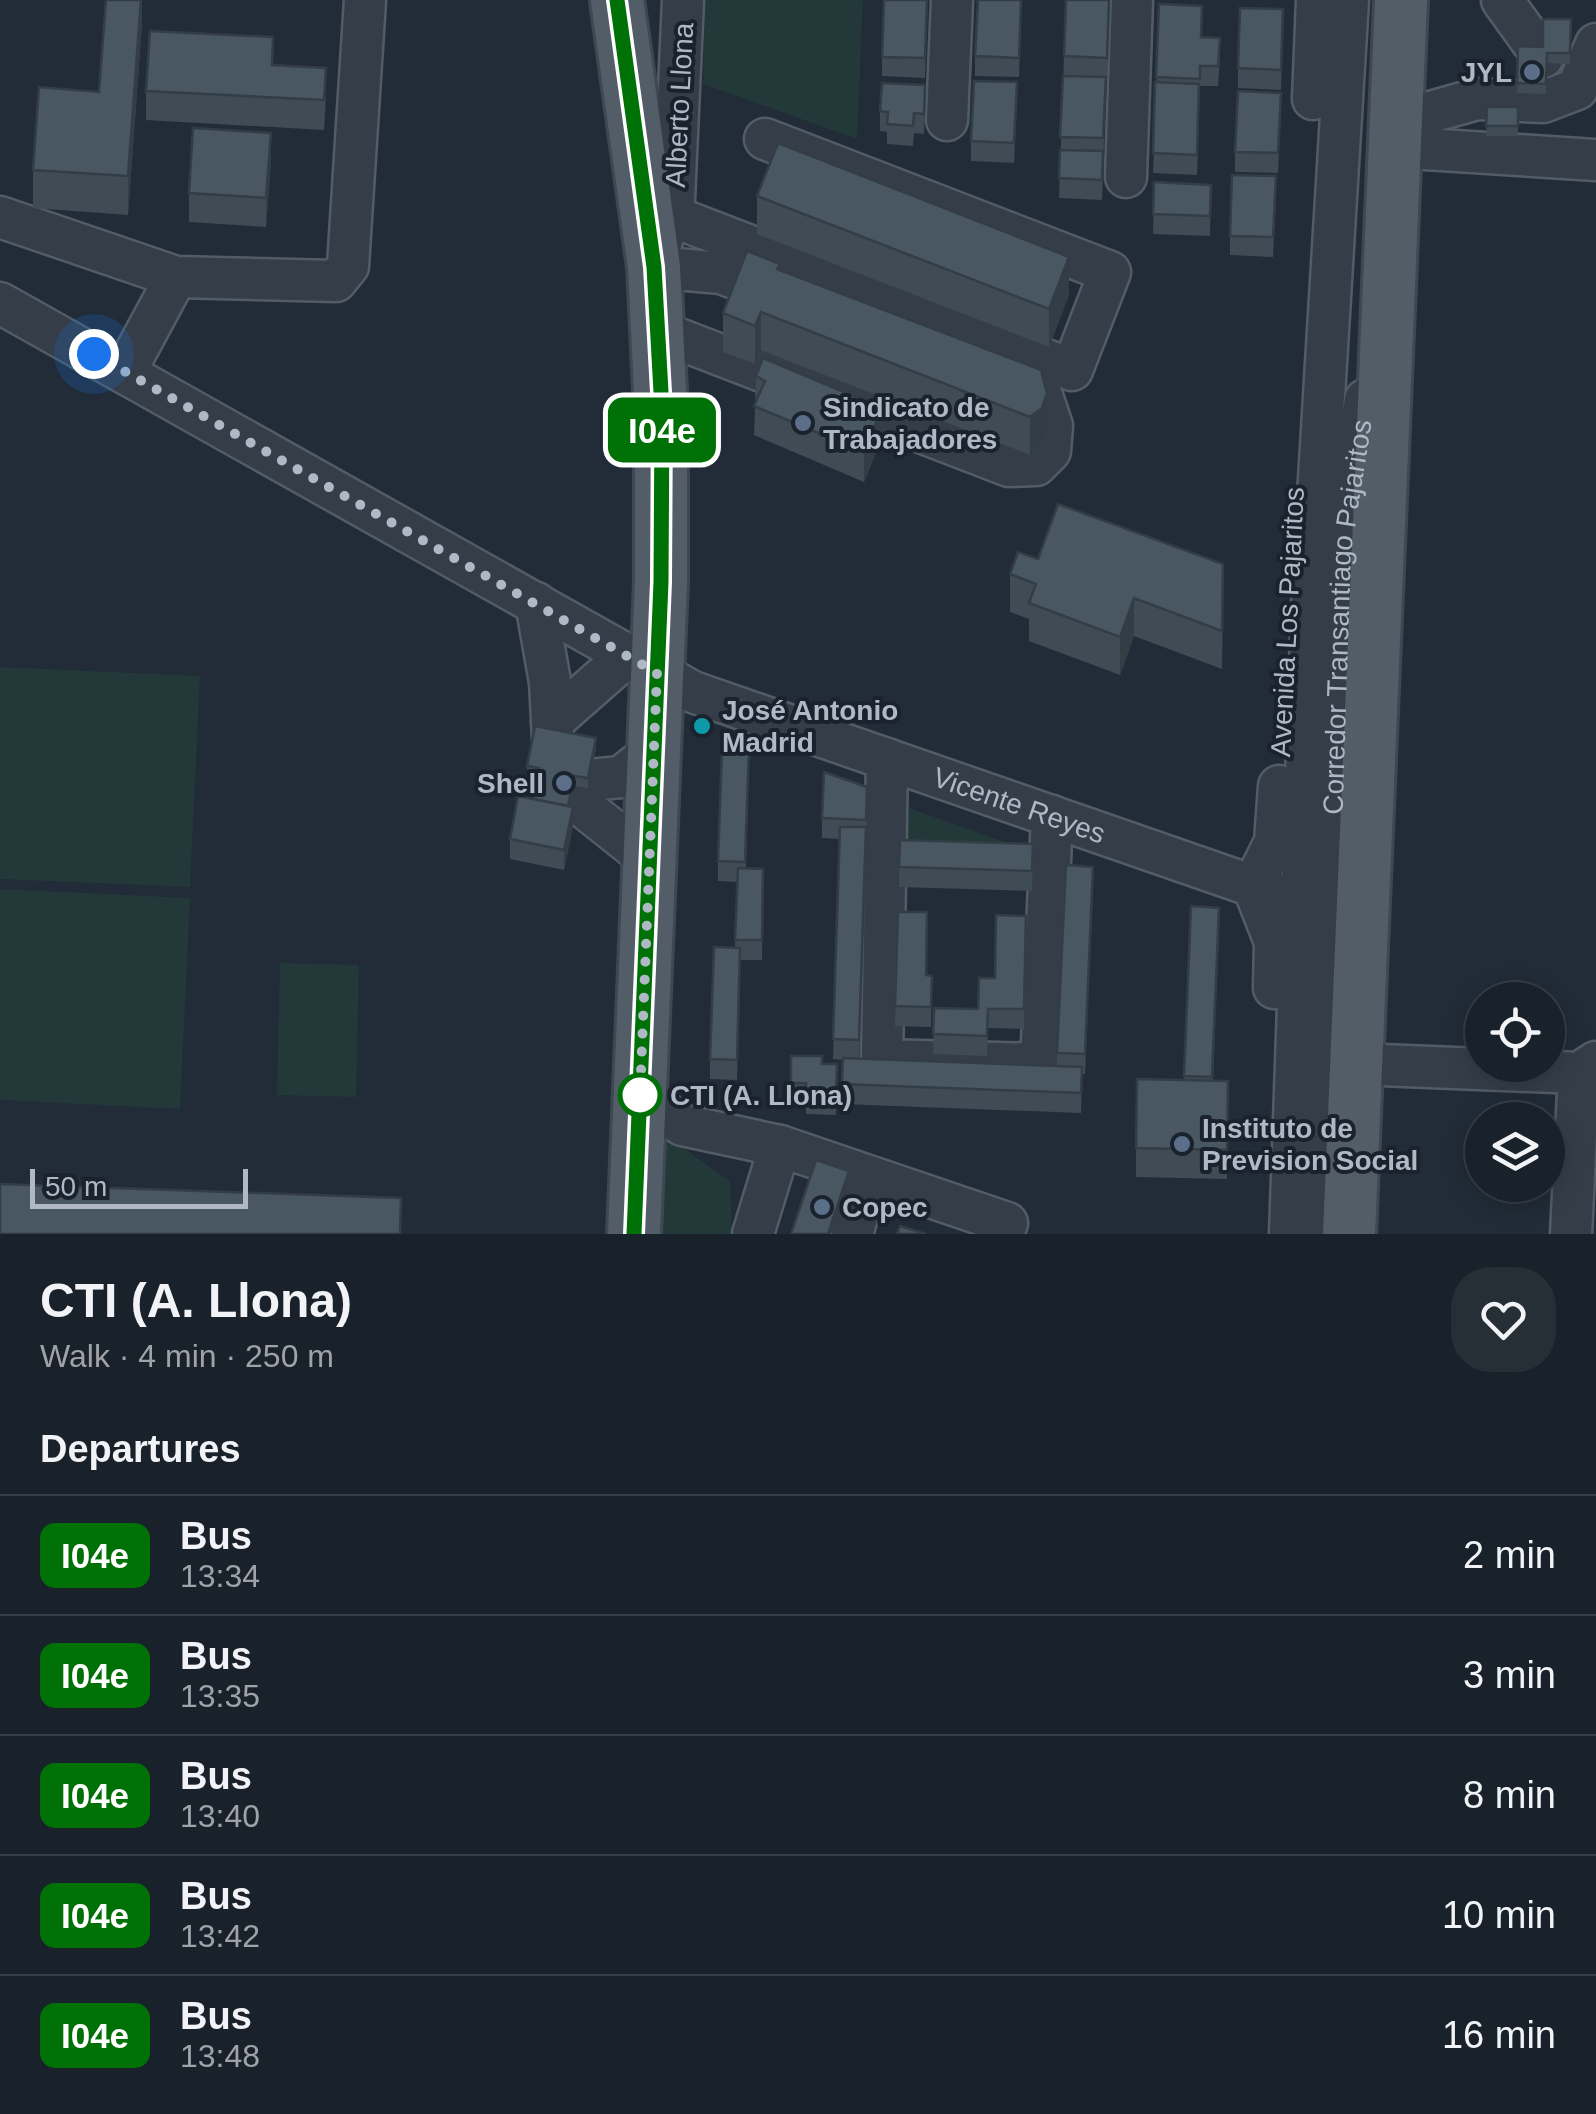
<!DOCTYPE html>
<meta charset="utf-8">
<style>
body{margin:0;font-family:Arial,sans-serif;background:#262e36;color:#f1f3f6;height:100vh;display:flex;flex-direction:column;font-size:38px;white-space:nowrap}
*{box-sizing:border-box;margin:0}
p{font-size:32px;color:#9fa3a8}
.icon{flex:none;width:55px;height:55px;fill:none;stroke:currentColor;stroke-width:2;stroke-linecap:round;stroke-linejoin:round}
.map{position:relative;height:1234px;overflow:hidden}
.sheet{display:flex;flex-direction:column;background:#19212a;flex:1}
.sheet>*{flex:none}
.badge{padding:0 20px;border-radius:15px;font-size:35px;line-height:65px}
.fabs{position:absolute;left:1465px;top:982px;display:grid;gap:20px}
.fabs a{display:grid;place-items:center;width:100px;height:100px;border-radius:50%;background:#19212a;box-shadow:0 5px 25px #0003,0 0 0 2px #373e47;font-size:50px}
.scale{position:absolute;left:30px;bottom:25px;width:218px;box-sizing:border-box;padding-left:10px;border:5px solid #afb9c5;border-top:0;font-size:28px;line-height:35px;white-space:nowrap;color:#afb9c5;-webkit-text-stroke:8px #1a232d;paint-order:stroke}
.you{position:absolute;width:50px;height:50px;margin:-25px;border:8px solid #fff;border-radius:50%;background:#1a73e8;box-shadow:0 0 0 15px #1a73e833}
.map>.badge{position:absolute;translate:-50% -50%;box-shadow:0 0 0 5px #fff}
h2{padding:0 40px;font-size:38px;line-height:90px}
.round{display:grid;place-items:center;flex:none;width:105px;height:105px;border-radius:40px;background:#262e36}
.overview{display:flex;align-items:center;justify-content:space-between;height:170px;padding:0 40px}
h1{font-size:48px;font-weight:700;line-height:75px}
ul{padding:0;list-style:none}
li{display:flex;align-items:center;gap:30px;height:120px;padding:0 40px;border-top:2px solid #373e47}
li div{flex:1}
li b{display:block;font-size:38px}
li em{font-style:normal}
li .badge{min-width:110px;font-weight:700;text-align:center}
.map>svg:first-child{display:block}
.green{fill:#233839}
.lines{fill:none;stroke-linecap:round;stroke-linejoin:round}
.minor-casing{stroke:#525c66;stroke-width:45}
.major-casing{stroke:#3e4752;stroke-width:58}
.minor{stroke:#353e48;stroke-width:40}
.major{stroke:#535d68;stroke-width:52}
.wall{fill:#3f4b55}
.shaded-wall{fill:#333d45}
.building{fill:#495763;stroke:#333d45;stroke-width:2.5}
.line-casing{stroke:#fff;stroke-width:22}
.line{stroke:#007106;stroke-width:15}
.walk{stroke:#afb9c5;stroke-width:10;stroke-dasharray:0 18}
.service-dot{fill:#5c6f8a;stroke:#1a232d;stroke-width:4}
.culture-dot{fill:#0f9aa8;stroke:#1a232d;stroke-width:4}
.stop-dot{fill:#fff;stroke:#007106;stroke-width:5}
.labels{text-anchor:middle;stroke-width:8;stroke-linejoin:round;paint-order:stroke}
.poi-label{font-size:28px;font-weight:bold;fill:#afb9c5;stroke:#1a232d;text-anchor:start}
.street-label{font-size:28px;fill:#afb9c5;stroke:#1a232d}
.stop-label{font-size:28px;font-weight:bold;fill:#afb9c5;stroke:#1a232d;text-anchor:start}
</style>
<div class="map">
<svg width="1596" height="1234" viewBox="0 0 1596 1234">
<rect width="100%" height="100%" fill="#212c38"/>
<g class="green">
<polygon points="705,0 863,0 857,139 703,84"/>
<polygon points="0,667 200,676 190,887 0,879"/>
<polygon points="909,808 1024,849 907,856"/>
<polygon points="0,889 190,898 180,1109 0,1100"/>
<polygon points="280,963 359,965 356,1097 277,1095"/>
<polygon points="663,1134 730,1181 732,1234 658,1234"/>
</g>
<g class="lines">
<g class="minor-casing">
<g id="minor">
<polyline points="683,0 674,200 654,267 721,273 785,297"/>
<polyline points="1502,0 1543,57"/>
<polyline points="1313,99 1317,0"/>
<polyline points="947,120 952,0"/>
<polyline points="1395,122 1477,99 1543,102 1577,89 1596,44"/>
<polyline points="1394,147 1596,160"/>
<polyline points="1126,177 1132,0"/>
<polyline points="672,216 1072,370 1110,272 765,139"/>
<polyline points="0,217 176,277 336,281 348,266 365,0"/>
<path id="s1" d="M0 303 693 692 1302 903 1333 905 1364 899"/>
<polyline points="658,331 1009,466 1036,465 1050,451 1052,426 1042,396 1003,380"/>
<polyline points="126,370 176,277"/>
<polyline points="536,603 550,682 553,739"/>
<polyline points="552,722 627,656"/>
<polyline points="887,759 882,1060 1041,1064 1052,816"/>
<polyline points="590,780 621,777 654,751"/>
<polyline points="571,797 650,860"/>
<polyline points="1253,886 1275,842 1279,786"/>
<polyline points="1253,886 1275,942 1274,988"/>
<polyline points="1356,1064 1579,1073 1596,1062"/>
<polyline points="640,1094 682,1125 780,1146 753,1234"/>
<polyline points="780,1146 1007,1223 1003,1234"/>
<polyline points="852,1234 869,1177"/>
<polyline points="1290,1234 1313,578 1348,0"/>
<path id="s2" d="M1319 1234 1341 551 1365 400"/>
<polyline points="1571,1234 1579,1073"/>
</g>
</g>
<g class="major-casing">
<g id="major">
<polyline points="617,0 654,267 661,410 661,582 634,1234"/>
<polyline points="1349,1234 1401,0"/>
</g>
</g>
<use href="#minor" class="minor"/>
<use href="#major" class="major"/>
</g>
<g class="wall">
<polygon points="142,0 142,24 128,215 33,208 33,170 99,92"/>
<polygon points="1159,4 1202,37 1220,58 1218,86 1200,86 1197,175 1153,173"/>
<polygon points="927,17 925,78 882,76 882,57"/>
<polygon points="1021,17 1019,77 975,76 975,56"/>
<polygon points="1109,18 1107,78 1106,78 1102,200 1059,198 1064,56"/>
<polygon points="1571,19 1570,64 1547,63 1546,94 1517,93 1518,46 1543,47"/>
<polygon points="1283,29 1281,90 1238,88 1238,68"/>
<polygon points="273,65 326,97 324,130 146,120 146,91"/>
<polygon points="925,85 924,134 914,133 913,146 887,144 887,132 880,131 880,111"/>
<polygon points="1017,102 1014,163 971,161 971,141"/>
<polygon points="1487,107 1518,107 1518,136 1486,136"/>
<polygon points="1281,113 1278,173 1235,172 1235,152"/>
<polygon points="271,162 266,227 189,222 189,193"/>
<polygon points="1154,182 1211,185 1210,236 1153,234"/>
<polygon points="757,196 1069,295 1049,347 757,234"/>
<polygon points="1276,196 1273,257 1230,255 1230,236"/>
<polygon points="780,270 1041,370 1047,431 1042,446 1030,455 761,350 755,364 723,352 723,313"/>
<polygon points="756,376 882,438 864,482 754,435"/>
<polygon points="1038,559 1223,602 1222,669 1134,636 1120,675 1029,641 1029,619 1010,612 1010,574"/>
<polygon points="596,748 588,788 574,786 570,806 573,827 564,870 510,859 510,839 533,799 537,777 527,776 527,766"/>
<polygon points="749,750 746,868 763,869 762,960 740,960 737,1080 710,1079 710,1059 735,948 737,882 718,881 718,861"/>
<polygon points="867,807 859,1059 1057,1066 1057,1053 1093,887 1085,1074 1082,1074 1081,1113 842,1104 843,1060 833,1059 840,839 822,838 822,818"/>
<polygon points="900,840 1033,844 1032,891 899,887"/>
<polygon points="1191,906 1219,928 1213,1081 1228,1081 1227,1179 1136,1177 1136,1148 1184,1080"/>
<polygon points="898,912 926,975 932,976 931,1027 895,1026"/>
<polygon points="1026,916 1024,1029 988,1028 987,1056 933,1054 934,1008 978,1009"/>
<polygon points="791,1056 822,1064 837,1064 836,1115 806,1114 806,1103 791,1103"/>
</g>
<g class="shaded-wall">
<polygon points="141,0 142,24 128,215 128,176"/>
<polygon points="271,133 271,162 266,227 266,198"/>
<polygon points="1069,257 1069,295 1049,347 1049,309"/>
<polygon points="761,312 761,350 755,364 755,326"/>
<polygon points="1047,393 1047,431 1042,446 1030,455 1030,417"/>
<polygon points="882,408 882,438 864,482 864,452"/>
<polygon points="1134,598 1134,636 1120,675 1120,637"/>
<polygon points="596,738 596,748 588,788 588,778"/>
<polygon points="574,776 574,786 566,826 566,816"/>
<polygon points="573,807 573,827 564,870 564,850"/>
<polygon points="849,1171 849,1181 831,1234 828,1234"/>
</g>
<g class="building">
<polygon points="106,0 141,0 128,176 33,170 39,87 99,92"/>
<polygon points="884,0 927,0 925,58 882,57"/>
<polygon points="978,0 1021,0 1019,58 975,56"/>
<polygon points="1066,0 1109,0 1107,58 1064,56"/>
<polygon points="1159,4 1202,6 1201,37 1220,38 1218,66 1200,66 1200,79 1156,77"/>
<polygon points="1240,8 1283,9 1281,70 1238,68"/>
<polygon points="1543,19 1571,19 1570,53 1547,53 1546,84 1517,83 1518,46 1543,47"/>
<polygon points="150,31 273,37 272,65 326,68 324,100 146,91"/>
<polygon points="1063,76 1106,77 1103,138 1060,137"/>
<polygon points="974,81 1017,82 1014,143 971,141"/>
<polygon points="1155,82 1199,84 1197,155 1153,153"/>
<polygon points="882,83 925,85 924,114 914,113 913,126 887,124 888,112 880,111"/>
<polygon points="1238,91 1281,93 1278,153 1235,152"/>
<polygon points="1487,107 1518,107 1518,126 1486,126"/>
<polygon points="193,128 271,133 266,198 189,193"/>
<polygon points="778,143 1069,257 1049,309 757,196"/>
<polygon points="1060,150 1103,151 1102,180 1059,178"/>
<polygon points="1232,175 1276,176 1273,237 1230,236"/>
<polygon points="1154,182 1211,185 1210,216 1153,214"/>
<polygon points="747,251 780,264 777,269 1041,370 1047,393 1042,408 1030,417 761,312 755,326 723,313"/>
<polygon points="763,358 882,408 864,452 754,406 765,381 756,376"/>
<polygon points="1058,504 1223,564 1222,631 1134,598 1120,637 1029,603 1036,584 1010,574 1018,552 1038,559"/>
<polygon points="535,726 596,738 588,778 574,776 568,806 533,799 539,768 527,766"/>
<polygon points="722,749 749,750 745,862 718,861"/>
<polygon points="824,772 867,787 866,820 822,818"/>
<polygon points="518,796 573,807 564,850 510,839"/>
<polygon points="840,827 866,827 859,1040 833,1039"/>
<polygon points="900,840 1033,844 1032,871 899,867"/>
<polygon points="1066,865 1093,867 1085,1054 1057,1053"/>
<polygon points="738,868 763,869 762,940 735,940"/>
<polygon points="1191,906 1219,908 1212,1077 1184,1076"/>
<polygon points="898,912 927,912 926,975 932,976 931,1007 895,1006"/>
<polygon points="996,915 1026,916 1024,1009 988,1009 987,1036 933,1034 934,1008 978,1009 979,978 995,978"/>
<polygon points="714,947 740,948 737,1060 710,1059"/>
<polygon points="791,1056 822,1056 822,1064 837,1064 836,1095 806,1094 806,1083 791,1083"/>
<polygon points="843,1058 1082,1067 1081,1093 842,1084"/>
<polygon points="1137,1079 1228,1081 1227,1150 1136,1148"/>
<polygon points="816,1160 849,1171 828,1234 791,1234"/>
<polygon points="0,1184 401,1198 400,1234 0,1234"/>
<polygon points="900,1226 926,1234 897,1234"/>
</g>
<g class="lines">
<g class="line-casing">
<polyline id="line" points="617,0 654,267 662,410 661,582 634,1234"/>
</g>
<use href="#line" class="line"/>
<polyline class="walk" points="94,354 657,673 640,1095"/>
</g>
<g class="service-dot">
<circle cx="1532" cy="72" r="10"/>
<circle cx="803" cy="423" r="10"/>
<circle cx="564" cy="783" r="10"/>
<circle cx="1182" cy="1144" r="10"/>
<circle cx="822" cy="1207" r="10"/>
</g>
<circle class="culture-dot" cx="702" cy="726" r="10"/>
<circle class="stop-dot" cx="640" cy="1095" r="20"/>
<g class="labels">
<g class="poi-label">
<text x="1512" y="82" text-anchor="end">JYL</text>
<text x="823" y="417">Sindicato de<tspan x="823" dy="32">Trabajadores</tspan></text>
<text x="722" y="720">José Antonio<tspan x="722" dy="32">Madrid</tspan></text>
<text x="544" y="793" text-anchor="end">Shell</text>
<text x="1202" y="1138">Instituto de<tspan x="1202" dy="32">Prevision Social</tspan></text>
<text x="842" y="1217">Copec</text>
</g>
<g class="street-label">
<text transform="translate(679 105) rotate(-87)" y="10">Alberto Llona</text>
<text dy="10" stroke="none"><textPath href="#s2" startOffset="618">Corredor Transantiago Pajaritos</textPath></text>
<text transform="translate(1287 622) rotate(-87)" y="10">Avenida Los Pajaritos</text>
<text dy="10" stroke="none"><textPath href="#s1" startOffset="1140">Vicente Reyes</textPath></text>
</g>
<g class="stop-label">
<text x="670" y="1105">CTI (A. Llona)</text>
</g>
</g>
</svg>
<div class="fabs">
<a><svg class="icon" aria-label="locate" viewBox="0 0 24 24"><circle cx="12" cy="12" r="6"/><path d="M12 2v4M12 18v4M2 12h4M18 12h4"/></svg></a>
<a><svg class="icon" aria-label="layers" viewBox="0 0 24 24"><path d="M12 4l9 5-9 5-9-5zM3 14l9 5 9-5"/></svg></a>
</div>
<div class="scale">50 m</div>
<div class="you" style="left:94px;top:354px"></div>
<b class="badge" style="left:662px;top:430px;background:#007106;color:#fff">I04e</b>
</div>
<section class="sheet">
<div class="overview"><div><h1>CTI (A. Llona)</h1><p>Walk · 4 min · 250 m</p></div><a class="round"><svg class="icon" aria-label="heart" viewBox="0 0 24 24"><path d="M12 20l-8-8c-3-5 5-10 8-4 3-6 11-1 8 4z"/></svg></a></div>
<h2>Departures</h2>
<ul>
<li><span class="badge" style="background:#007106;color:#fff">I04e</span><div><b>Bus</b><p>13:34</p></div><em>2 min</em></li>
<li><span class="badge" style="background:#007106;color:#fff">I04e</span><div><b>Bus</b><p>13:35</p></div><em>3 min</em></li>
<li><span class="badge" style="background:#007106;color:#fff">I04e</span><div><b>Bus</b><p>13:40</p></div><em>8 min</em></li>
<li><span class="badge" style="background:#007106;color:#fff">I04e</span><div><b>Bus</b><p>13:42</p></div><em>10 min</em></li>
<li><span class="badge" style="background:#007106;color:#fff">I04e</span><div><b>Bus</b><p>13:48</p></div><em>16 min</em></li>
</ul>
</section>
